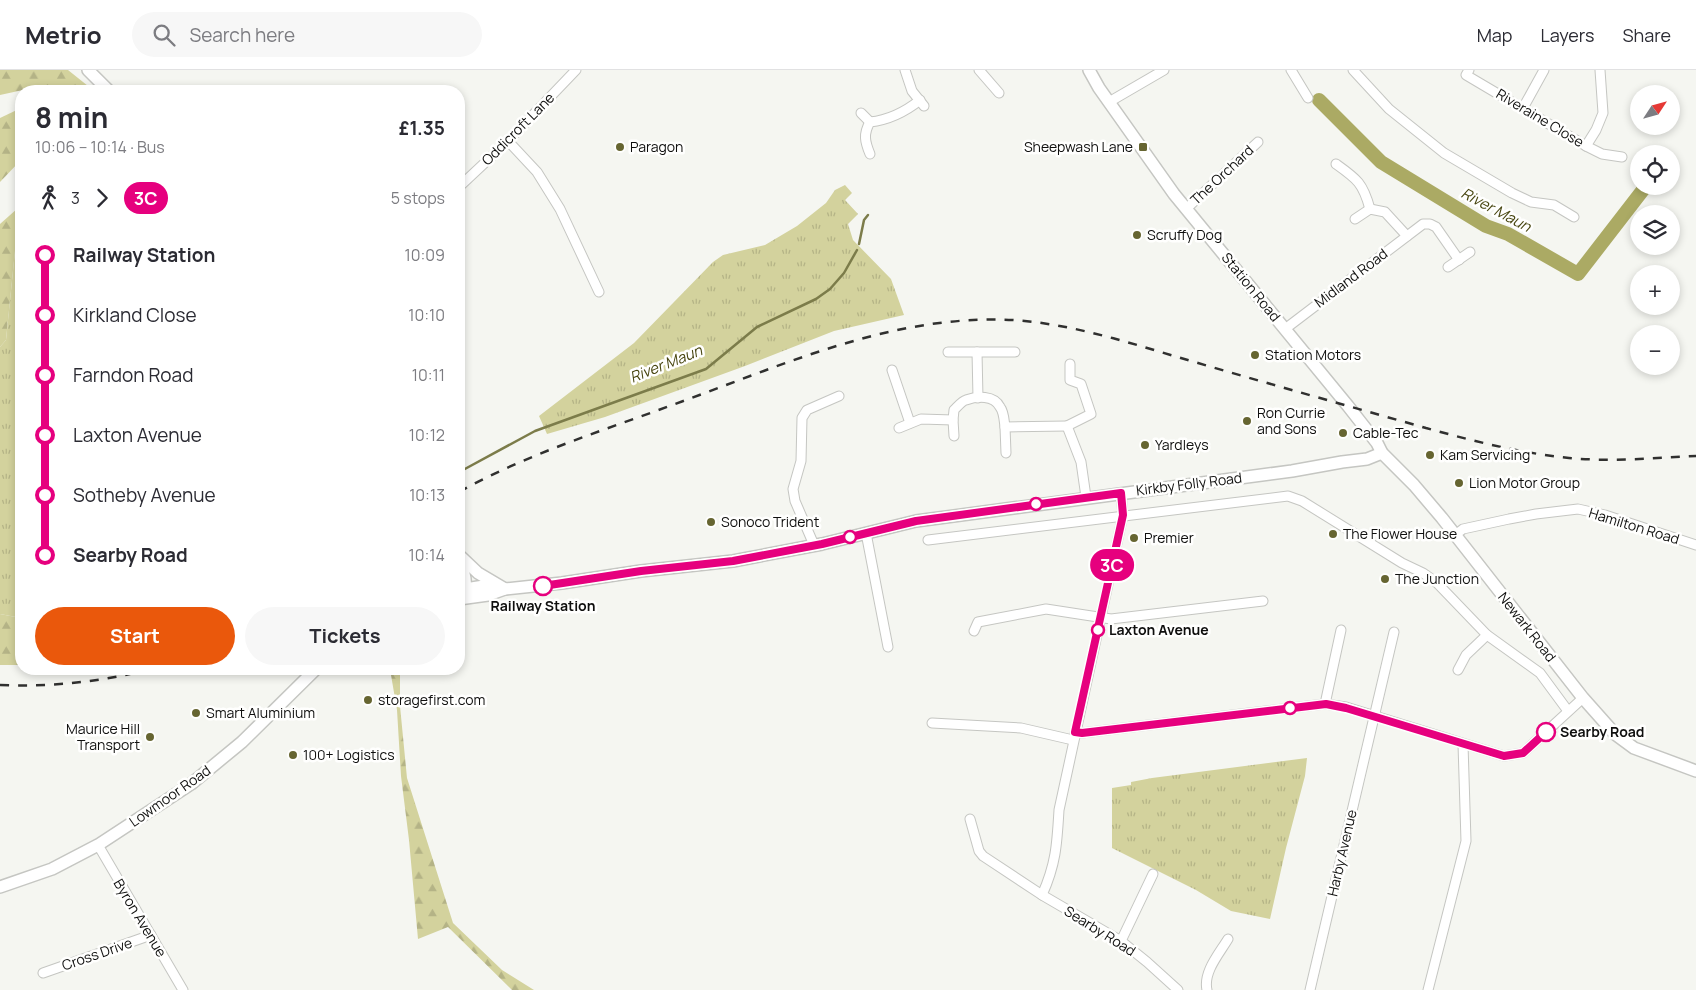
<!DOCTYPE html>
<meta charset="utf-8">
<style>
body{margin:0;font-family:Manrope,sans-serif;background:#f7f7f7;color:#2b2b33;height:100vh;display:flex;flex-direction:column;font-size:19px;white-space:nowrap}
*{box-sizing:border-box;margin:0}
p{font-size:16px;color:#7c7c81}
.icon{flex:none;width:28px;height:28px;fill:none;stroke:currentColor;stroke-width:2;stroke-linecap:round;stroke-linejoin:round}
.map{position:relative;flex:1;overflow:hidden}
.side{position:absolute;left:15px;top:15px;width:450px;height:590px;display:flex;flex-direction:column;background:#fff;border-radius:20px;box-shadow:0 2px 8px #0003}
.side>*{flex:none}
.badge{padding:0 10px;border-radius:16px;font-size:18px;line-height:32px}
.needle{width:32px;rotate:54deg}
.fabs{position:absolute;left:1630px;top:15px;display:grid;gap:10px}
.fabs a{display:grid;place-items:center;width:50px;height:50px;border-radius:50%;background:#fff;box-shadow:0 2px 8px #0003;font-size:25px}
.map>.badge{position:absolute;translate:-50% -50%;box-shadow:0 0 0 2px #fff}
.legs{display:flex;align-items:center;gap:8px;height:55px;padding:0 20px;font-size:16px}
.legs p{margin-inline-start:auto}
.headline{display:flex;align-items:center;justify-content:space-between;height:85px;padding:0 20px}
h1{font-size:28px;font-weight:700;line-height:38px}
.button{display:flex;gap:10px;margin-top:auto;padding:10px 20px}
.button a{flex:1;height:58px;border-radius:30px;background:#ea580c;color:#fff;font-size:20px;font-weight:700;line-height:58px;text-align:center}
.button a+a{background:#f7f7f7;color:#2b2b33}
ul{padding:0 20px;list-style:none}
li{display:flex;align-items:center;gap:18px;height:60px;font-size:19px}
li i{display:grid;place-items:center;width:8px;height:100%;margin:0 6px;background:currentColor}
li i::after{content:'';width:12px;height:12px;margin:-6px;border:4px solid;border-radius:50%;background:#fff}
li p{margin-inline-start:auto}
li:first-child i{background:linear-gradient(#0000 50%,currentColor 0)}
li:last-child i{background:linear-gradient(currentColor 50%,#0000 0)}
header{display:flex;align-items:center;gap:30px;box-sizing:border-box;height:70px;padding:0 25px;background:#fff;border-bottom:1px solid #e1e1e2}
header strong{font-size:24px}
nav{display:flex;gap:28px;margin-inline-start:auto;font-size:18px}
.search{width:350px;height:45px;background:#f7f7f7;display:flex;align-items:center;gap:12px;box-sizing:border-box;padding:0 18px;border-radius:28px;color:#7c7c81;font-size:19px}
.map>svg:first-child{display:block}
.forest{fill:url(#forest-firs)}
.park{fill:url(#park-tufts)}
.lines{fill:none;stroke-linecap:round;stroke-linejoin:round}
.stream{stroke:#7c7c4a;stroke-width:2.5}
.river{stroke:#abaa64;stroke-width:14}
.minor-casing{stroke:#c5c6c2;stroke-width:11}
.secondary-casing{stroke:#c5c6c2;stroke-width:14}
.minor{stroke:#fff;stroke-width:9}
.secondary{stroke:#fff;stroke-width:11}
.rail{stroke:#30302f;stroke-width:2.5;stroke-dasharray:9 9;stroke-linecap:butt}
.line-1-casing{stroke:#fff;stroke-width:11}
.line-1{stroke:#e6007e;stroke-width:8}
.poi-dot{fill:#666531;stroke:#fffffe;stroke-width:2}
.stop-1-dot{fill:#fff;stroke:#e6007e;stroke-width:2.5}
.labels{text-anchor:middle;stroke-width:5;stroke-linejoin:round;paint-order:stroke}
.street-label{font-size:14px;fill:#0f0f0e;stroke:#fffffe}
.poi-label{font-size:14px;fill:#0f0f0e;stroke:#fffffe;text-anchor:start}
.stop-label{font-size:14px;font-weight:bold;fill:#0f0f0e;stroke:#fffffe;text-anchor:start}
.water-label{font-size:15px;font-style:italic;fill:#484610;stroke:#fffffe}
</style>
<header>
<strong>Metrio</strong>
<div class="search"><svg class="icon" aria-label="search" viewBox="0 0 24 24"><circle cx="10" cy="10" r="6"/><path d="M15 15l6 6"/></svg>Search here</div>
<nav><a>Map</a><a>Layers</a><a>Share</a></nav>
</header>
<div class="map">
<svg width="1696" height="920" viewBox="0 0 1696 920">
<defs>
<pattern id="forest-firs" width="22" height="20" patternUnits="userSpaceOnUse" patternTransform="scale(1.25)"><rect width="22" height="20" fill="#d3d29d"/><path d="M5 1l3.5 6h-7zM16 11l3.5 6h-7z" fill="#b4b386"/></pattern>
<pattern id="park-tufts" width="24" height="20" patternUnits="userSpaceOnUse" patternTransform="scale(1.25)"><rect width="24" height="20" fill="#d3d29d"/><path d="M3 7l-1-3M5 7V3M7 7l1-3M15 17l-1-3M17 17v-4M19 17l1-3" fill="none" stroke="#b4b386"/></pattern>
</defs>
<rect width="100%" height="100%" fill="#f5f6f1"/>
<g class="forest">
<polygon points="0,0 68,0 88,16 83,21 23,20 0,25"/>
<polygon points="21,38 21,90 0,112 0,48"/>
<polygon points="18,138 16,171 6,270 0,277 0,154"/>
<polygon points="0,544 21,548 21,595 0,595"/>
<polygon points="387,599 400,599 400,636 407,708 453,853 502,900 534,920 512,920 448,857 418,869 409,770 401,706 397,640 391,605"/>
</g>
<g class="park">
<polygon points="845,115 852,123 845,130 858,144 848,154 853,170 891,209 904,245 834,261 745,296 605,347 547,364 539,346 634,273 713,192 723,185 765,175 797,156 826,133 835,120"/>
<polygon points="21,123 21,548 0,544 0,277 6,270 16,171 18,139 15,128"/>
<polygon points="1307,688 1305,706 1286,778 1270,849 1231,841 1196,820 1112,778 1112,718 1131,715 1131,712 1152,708"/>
</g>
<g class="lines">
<g class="stream">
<polyline points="859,174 864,150 868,145"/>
<polyline points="463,400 535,361 706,299 757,257 816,229 830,219 844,203 857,180"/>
</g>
<polyline class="river" points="1319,30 1381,92 1486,156 1508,164 1578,204 1646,116"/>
<g class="minor-casing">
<g id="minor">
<polyline points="905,0 912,21 924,36"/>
<polyline points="979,0 999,23"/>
<polyline points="1291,0 1308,28"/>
<polyline points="1353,0 1389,39 1444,83 1512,123 1531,132 1554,135 1574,147"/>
<polyline points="1469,0 1466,5 1586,76 1602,84 1622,87"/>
<polyline points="1109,32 1164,0"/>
<polyline points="1523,38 1544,0"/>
<polyline points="861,43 870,52"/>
<polyline points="508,71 537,102 560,139 599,222"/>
<polyline points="1586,76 1596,60 1603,43 1600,0"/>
<path d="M870 84C865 72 863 64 870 52 889 50 905 42 920 30"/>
<path d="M1336 94C1357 109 1363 113 1370 139"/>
<polyline points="459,117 508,71 576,0"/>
<polyline points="1186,139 1258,72"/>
<polyline points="1355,149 1370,139 1385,142 1407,166"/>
<polyline points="1448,197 1470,182"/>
<polyline points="1285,259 1423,154 1430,154 1436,157 1459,190"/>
<polyline points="948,282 977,282"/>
<polyline points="1070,294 1070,310 1081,314 1091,344 1067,356 1081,392 1086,427"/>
<polyline points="892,300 910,353"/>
<polyline points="978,328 977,282 1015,282"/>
<polyline points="953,350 954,366"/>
<polyline points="1005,357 1006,383"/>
<path d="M899 358 921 349 953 350 954 340C958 336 962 331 966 330 977 326 994 325 1000 337 1004 342 1004 350 1005 357L1067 356"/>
<polyline points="866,463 888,577"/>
<polyline points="1455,465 1463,459 1509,449 1536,444 1578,439 1605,445 1696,475"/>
<polyline points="928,470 1288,426 1302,431 1402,493 1423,503 1437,513 1487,565 1540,603 1568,641"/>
<polyline points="814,475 795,431 793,419 801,391 802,348 807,340 839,326"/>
<polyline points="974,561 978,552 1046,539 1111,549 1263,531"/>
<polyline points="1458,600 1466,585 1487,565"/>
<polyline points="1325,634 1341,560"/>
<polyline points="932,653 1021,658 1073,670"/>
<polyline points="1075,663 1082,663 1325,634 1346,637 1504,686 1523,683 1583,628"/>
<polyline points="970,749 979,781 983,786 1042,825 1121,871 1147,892 1178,920"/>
<polyline points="98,775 183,920"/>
<path d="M1042 825C1056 794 1057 774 1059 740L1123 445 1121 423"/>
<polyline points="1121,871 1153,804"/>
<polyline points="43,903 151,865"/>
<path d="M1207 920C1203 902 1219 884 1228 869"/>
<polyline points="1310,920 1394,562"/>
<polyline points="1428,920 1466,771 1463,674"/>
</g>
</g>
<g class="secondary-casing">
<g id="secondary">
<polyline points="88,0 109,21"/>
<polyline points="1089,0 1099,18 1174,124 1348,336 1377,373 1382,383 1414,415 1442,448 1583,628 1615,664 1634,678 1696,701"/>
<polyline points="459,485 478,503 505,519"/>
<path d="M459 489C464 500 467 512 465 524"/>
<polyline points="459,520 484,516 498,518"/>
<polyline points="459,529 488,525 505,519 562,513 641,501 733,491 822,474 916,451 1292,401 1342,392 1367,389 1382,383"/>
<polyline points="0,817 52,799 98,775 191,714 242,672 316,599"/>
</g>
</g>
<use href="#minor" class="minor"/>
<use href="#secondary" class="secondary"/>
<g class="rail">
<path d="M459 422C527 384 602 361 675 334 786 294 893 244 1013 250 1074 254 1133 274 1191 291 1270 314 1348 336 1426 358 1473 371 1520 383 1569 388 1611 392 1654 388 1696 386"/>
<path d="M0 615C52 617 101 612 151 599"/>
</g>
</g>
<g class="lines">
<g class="line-1-casing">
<polyline id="line-1" points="543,516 641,501 733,491 822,474 916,451 1121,423 1123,445 1075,662 1082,663 1326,634 1346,638 1504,686 1523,683 1546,662"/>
</g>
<use href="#line-1" class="line-1"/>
</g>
<g class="poi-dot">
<circle cx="620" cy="77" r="5"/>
<rect x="1138" y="72" width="10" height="10" rx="2.5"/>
<circle cx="1137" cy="165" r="5"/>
<circle cx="1255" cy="285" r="5"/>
<circle cx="1247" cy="351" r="5"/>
<circle cx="1343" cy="363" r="5"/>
<circle cx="1145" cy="375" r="5"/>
<circle cx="1430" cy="385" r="5"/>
<circle cx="1459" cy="413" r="5"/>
<circle cx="711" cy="452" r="5"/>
<circle cx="1333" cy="464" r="5"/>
<circle cx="1134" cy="468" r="5"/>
<circle cx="1385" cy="509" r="5"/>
<circle cx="368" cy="630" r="5"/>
<circle cx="196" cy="643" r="5"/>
<circle cx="150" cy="667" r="5"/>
<circle cx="293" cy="685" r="5"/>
</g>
<g class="stop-1-dot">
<circle cx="1036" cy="434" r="6"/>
<circle cx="850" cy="467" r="6"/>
<circle cx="543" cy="516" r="9"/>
<circle cx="1098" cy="560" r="6"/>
<circle cx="1290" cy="638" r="6"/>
<circle cx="1546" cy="662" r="9"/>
</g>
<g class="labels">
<g class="street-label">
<text transform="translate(1540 48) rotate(31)" y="5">Riveraine Close</text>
<text transform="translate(518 59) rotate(-45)" y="5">Oddicroft Lane</text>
<text transform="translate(1222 105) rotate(-43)" y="5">The Orchard</text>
<text transform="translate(1351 208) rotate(-37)" y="5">Midland Road</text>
<text transform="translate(1251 217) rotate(51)" y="5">Station Road</text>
<text transform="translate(1189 414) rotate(-7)" y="5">Kirkby Folly Road</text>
<text transform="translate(1634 456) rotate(17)" y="5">Hamilton Road</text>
<text transform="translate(1527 557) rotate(52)" y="5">Newark Road</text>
<text transform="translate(170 726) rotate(-35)" y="5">Lowmoor Road</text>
<text transform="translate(1342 783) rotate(-77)" y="5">Harby Avenue</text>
<text transform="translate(140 848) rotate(59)" y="5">Byron Avenue</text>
<text transform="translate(1100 861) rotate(32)" y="5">Searby Road</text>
<text transform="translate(97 884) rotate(-19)" y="5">Cross Drive</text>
</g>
<g class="poi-label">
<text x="630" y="82">Paragon</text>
<text x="1133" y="82" text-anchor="end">Sheepwash Lane</text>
<text x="1147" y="170">Scruffy Dog</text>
<text x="1265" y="290">Station Motors</text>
<text x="1257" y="348">Ron Currie<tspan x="1257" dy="16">and Sons</tspan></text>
<text x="1353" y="368">Cable-Tec</text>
<text x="1155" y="380">Yardleys</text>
<text x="1440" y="390">Kam Servicing</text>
<text x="1469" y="418">Lion Motor Group</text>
<text x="721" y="457">Sonoco Trident</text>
<text x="1343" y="469">The Flower House</text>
<text x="1144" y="473">Premier</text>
<text x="1395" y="514">The Junction</text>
<text x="378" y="635">storagefirst.com</text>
<text x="206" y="648">Smart Aluminium</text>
<text x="140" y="664" text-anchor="end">Maurice Hill<tspan x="140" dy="16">Transport</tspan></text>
<text x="303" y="690">100+ Logistics</text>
</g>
<g class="stop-label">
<text x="543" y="541" text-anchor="middle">Railway Station</text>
<text x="1109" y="565">Laxton Avenue</text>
<text x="1560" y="667">Searby Road</text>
</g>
<g class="water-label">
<text transform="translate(1496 140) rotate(28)" y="5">River Maun</text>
<text transform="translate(666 294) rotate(-22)" y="5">River Maun</text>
</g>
</g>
</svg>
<div class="fabs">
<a><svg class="needle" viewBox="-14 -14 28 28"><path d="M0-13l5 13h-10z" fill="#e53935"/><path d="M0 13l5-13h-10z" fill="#7c7c81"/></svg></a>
<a><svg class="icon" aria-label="locate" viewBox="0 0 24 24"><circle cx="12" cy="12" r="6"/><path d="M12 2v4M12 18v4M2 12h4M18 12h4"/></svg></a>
<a><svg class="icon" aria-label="layers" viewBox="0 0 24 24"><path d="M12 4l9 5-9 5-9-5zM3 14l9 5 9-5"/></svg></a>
<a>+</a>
<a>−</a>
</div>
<b class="badge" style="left:1112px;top:495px;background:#e6007e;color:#fff">3C</b>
<section class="side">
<div class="headline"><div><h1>8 min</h1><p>10:06 – 10:14 · Bus</p></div><b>£1.35</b></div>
<div class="legs"><svg class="icon" aria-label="walk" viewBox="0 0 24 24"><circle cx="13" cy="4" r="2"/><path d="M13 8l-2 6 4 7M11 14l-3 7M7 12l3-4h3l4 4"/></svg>3<svg class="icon" aria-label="forward" viewBox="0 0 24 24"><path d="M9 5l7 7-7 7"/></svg><b class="badge" style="background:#e6007e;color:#fff">3C</b><p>5 stops</p></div>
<ul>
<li><i style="color:#e6007e"></i><b>Railway Station</b><p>10:09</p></li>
<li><i style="color:#e6007e"></i><span>Kirkland Close</span><p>10:10</p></li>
<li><i style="color:#e6007e"></i><span>Farndon Road</span><p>10:11</p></li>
<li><i style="color:#e6007e"></i><span>Laxton Avenue</span><p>10:12</p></li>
<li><i style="color:#e6007e"></i><span>Sotheby Avenue</span><p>10:13</p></li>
<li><i style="color:#e6007e"></i><b>Searby Road</b><p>10:14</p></li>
</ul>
<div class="button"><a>Start</a><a>Tickets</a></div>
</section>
</div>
